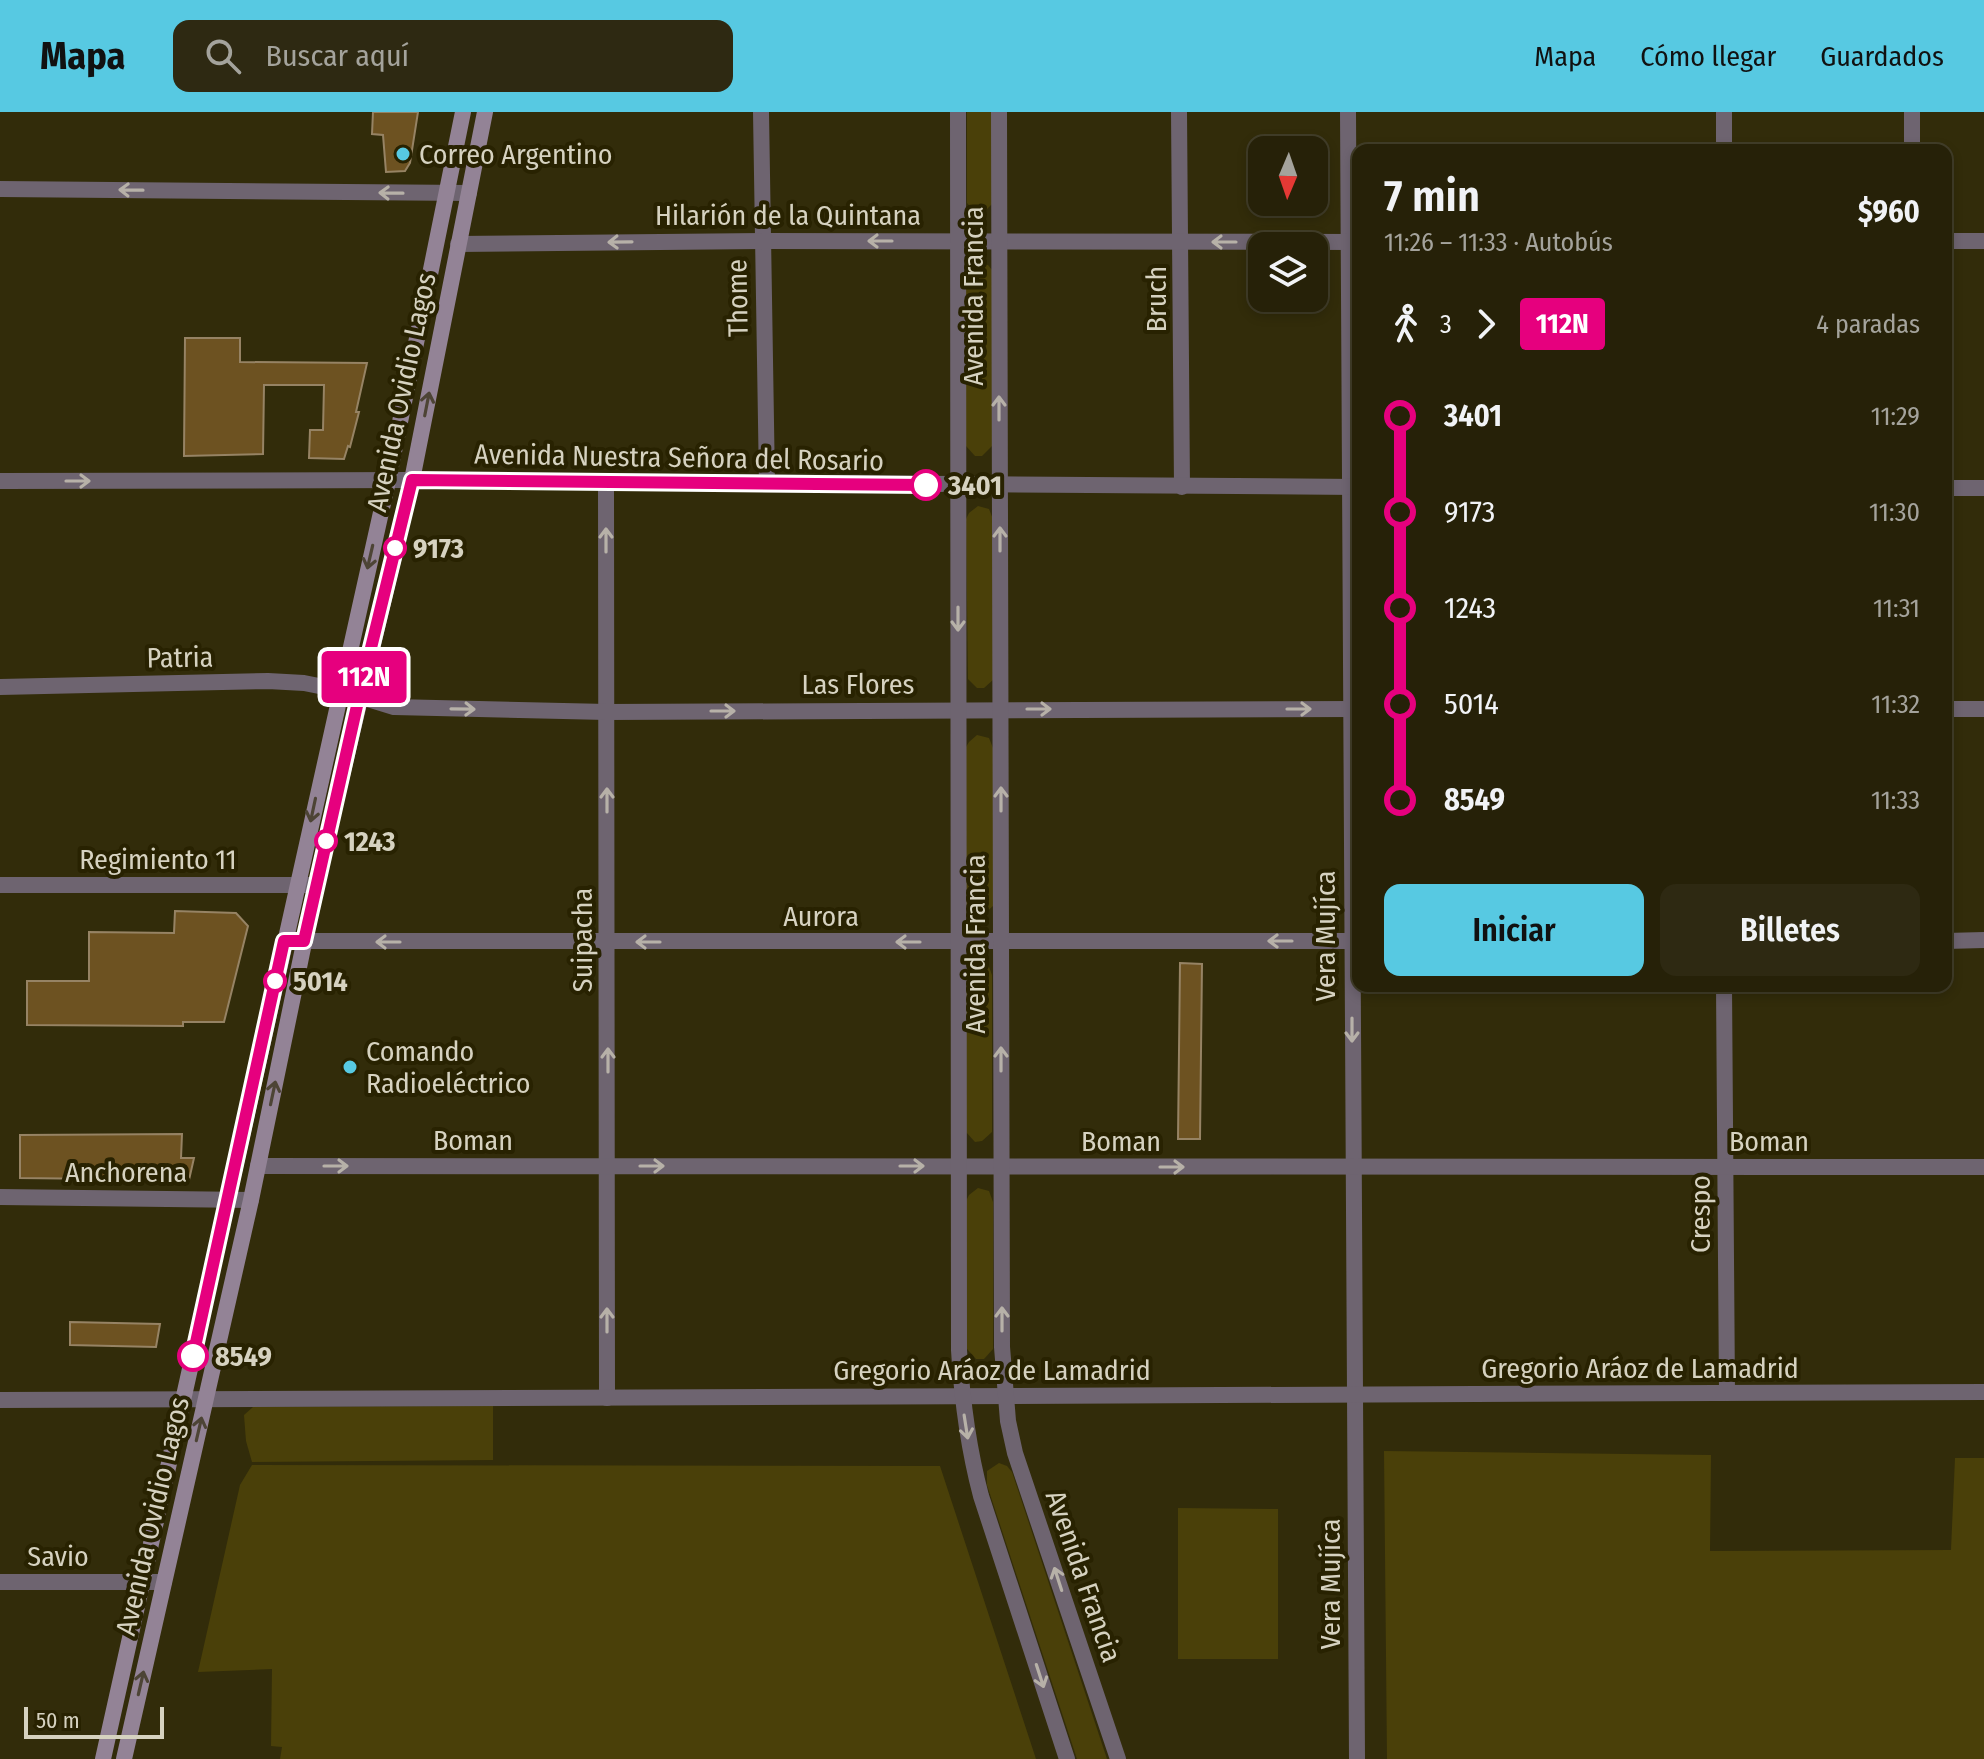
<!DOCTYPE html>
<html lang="es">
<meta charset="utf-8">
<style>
body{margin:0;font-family:"Fira Sans Condensed",sans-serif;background:#2e2912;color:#f1f3f6;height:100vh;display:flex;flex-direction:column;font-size:30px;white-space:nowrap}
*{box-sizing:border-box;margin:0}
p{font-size:26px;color:#a4a39c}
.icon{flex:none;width:44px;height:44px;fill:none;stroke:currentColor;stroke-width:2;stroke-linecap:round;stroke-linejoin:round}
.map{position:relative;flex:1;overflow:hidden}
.side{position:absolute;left:1352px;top:32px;width:600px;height:848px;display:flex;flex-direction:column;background:#262108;border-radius:16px;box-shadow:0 4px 12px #0003,0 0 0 2px #423e29}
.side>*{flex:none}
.badge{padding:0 16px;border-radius:6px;font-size:28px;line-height:52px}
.needle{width:52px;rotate:182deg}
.tools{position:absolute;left:1248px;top:24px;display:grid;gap:16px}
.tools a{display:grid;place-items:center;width:80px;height:80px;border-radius:16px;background:#262108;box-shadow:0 4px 12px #0003,0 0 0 2px #423e29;font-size:40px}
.scale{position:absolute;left:24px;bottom:20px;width:140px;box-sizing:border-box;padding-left:8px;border:4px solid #d6d2c0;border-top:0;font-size:22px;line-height:28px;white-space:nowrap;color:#d6d2c0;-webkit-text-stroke:6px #282201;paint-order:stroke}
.map>.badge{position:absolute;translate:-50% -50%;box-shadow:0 0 0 4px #fff}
.legs{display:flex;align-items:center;gap:12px;height:88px;padding:0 32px;font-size:26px}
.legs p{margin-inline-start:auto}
.overview{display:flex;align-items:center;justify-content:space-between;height:136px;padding:0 32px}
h1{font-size:44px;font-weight:600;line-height:60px}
.cta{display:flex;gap:16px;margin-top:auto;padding:16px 32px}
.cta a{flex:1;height:92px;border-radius:16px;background:#57c9e2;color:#111;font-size:32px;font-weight:600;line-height:92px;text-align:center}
.cta a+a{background:#2e2912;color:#f1f3f6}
ul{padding:0 32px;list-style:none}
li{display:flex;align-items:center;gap:28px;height:96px;font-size:30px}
li i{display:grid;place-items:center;width:12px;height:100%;margin:0 10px;background:currentColor}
li i::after{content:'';width:20px;height:20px;margin:-10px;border:6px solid;border-radius:50%;background:#262108}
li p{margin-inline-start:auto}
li:first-child i{background:linear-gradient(#0000 50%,currentColor 0)}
li:last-child i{background:linear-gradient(currentColor 50%,#0000 0)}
header{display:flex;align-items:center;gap:48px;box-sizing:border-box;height:112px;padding:0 40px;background:#57c9e2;color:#111}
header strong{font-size:38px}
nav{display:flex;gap:44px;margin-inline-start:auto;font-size:28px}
.search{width:560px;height:72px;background:#2e2912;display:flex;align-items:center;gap:20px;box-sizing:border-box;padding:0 28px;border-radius:16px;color:#a4a39c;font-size:30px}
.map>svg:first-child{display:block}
.green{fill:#4a4009}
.building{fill:#6d5221;stroke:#968364;stroke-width:2}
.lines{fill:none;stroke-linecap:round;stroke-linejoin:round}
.minor{stroke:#6e6470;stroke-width:16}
.tertiary{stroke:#6e6470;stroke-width:16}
.secondary{stroke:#938396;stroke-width:16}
.oneway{stroke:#b7b1a8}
.oneway2{stroke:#4d4435}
.line-1-casing{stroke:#fff;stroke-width:18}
.line-1{stroke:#e6007e;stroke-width:12}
.poi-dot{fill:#57c9e2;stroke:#282201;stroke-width:3}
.stop-1-dot{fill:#fff;stroke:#e6007e;stroke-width:4}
.labels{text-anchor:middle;stroke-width:8;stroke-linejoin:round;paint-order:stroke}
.poi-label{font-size:28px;fill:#d6d2c0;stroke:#282201;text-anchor:start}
.street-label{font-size:28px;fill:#d6d2c0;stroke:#282201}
.stop-label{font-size:28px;font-weight:bold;fill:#d6d2c0;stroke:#282201;text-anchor:start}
</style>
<header>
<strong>Mapa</strong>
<div class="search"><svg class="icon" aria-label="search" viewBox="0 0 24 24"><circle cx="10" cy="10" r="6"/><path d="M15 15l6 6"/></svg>Buscar aquí</div>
<nav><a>Mapa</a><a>Cómo llegar</a><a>Guardados</a></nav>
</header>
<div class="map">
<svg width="1984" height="1647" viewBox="0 0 1984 1647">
<rect width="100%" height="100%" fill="#322c0a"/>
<g class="green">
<polygon points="967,0 993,0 993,91 983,101 976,101 967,91"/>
<polygon points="977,151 988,153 992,158 992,334 982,344 975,344 966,334 966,163 968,157"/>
<polygon points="978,394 989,397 993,407 994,567 984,576 977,576 968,567 966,407 969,401"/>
<polygon points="977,623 989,626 993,636 993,794 983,803 976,803 966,793 966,635 969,630"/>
<polygon points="977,850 988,852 992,863 992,1020 982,1029 975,1030 966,1020 966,862 968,856"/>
<polygon points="978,1076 989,1079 993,1090 993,1237 984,1247 976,1247 967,1237 966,1089 969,1083"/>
<polygon points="493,1294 493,1348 252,1350 246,1329 244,1303 253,1295"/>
<polygon points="1384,1339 1711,1343 1710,1439 1951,1438 1955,1346 1984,1346 1984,1647 1387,1647"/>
<polygon points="999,1351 1007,1354 1012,1360 1107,1647 1077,1647 987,1373 987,1359"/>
<polygon points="252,1353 940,1354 1036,1647 280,1647 282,1635 271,1634 272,1557 198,1560 240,1373"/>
<polygon points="1178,1396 1278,1397 1278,1547 1178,1547"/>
</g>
<g class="building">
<polygon points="373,0 418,0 410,51 405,59 386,60 383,23 372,22"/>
<polygon points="185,226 240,226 240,250 367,251 356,300 359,300 350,335 348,334 344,347 309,346 310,318 323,318 324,273 264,273 263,342 184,344"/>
<polygon points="175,799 236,801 248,814 224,910 183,910 183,914 27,913 27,869 89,869 89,820 174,821"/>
<polygon points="1180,851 1202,852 1200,1027 1178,1027"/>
<polygon points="182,1022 181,1046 194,1046 189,1068 20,1066 20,1023"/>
<polygon points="70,1210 160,1212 156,1235 70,1233"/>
</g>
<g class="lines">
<g class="minor">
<polyline points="761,0 767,372"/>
<polyline points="1179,0 1182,375"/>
<polyline points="1348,0 1357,1647"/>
<polyline points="1724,0 1724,38"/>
<polyline points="1912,0 1912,38"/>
<polyline points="0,77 469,81"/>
<polyline points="1946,129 1984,129"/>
<polyline points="458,132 762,129 1356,130"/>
<polyline points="412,368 1358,375"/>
<polyline points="606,370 607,1286"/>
<polyline points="1946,376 1984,376"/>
<polyline points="0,575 268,569 304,571 339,578 394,595 607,600 1358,597"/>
<polyline points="1946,597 1984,597"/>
<polyline points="0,773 311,773"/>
<polyline points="284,829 1358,829"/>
<polyline points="1946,829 1984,828"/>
<polyline points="1724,874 1727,1281"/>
<polyline points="258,1054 1984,1055"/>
<polyline points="0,1085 251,1088"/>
<polyline points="0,1288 1984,1280"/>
<polyline points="0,1470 164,1470"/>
</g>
<g class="tertiary">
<path d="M958 0 959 1238C962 1288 968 1335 981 1384L1067 1647"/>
<polyline points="999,0 1002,1235 1008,1309 1015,1341 1118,1647"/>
<polyline points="0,369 412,368"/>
</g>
<g class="secondary">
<polyline points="103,1647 388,369 463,0"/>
<polyline points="124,1647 251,1088 316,773 412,368 485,0"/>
</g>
</g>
<defs><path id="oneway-shaft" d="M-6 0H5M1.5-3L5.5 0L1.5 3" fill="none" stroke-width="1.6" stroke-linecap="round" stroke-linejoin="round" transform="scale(2)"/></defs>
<g class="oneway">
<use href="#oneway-shaft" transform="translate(131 78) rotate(-179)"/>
<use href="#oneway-shaft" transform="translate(391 81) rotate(-179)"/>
<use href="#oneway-shaft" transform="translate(880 129) rotate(-180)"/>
<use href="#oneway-shaft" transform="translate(620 130) rotate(179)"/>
<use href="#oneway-shaft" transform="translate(1224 130) rotate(-180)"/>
<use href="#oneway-shaft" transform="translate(999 296) rotate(-90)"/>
<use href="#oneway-shaft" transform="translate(78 369)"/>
<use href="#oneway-shaft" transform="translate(1000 427) rotate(-90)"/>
<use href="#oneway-shaft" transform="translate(606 428) rotate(-90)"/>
<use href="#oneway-shaft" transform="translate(958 507) rotate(90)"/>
<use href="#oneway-shaft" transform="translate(463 597) rotate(1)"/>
<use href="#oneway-shaft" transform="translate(1039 597)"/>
<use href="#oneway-shaft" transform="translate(1299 597)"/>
<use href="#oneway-shaft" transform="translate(723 599)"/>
<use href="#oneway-shaft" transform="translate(1001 687) rotate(-90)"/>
<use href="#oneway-shaft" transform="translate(607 688) rotate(-90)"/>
<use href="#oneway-shaft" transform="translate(1280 829) rotate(180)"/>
<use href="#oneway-shaft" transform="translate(388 830) rotate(-180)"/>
<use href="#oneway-shaft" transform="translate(648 830) rotate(180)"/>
<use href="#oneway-shaft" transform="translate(908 830) rotate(180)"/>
<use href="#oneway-shaft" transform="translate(1352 918) rotate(90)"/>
<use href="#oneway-shaft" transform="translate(1001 947) rotate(-90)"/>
<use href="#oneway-shaft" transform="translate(608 948) rotate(-90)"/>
<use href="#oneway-shaft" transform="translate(336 1054)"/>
<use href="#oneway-shaft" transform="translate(652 1054)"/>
<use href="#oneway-shaft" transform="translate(912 1054)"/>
<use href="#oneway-shaft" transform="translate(1172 1055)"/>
<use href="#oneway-shaft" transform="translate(1002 1207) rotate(-90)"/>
<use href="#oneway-shaft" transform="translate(607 1208) rotate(-90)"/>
<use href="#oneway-shaft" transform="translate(966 1315) rotate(81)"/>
<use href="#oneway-shaft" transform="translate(1058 1467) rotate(-108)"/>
<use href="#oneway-shaft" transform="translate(1040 1564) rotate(72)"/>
</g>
<g class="oneway2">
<use href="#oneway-shaft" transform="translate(427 292) rotate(-79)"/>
<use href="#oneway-shaft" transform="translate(370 445) rotate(103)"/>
<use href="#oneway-shaft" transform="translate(313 698) rotate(102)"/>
<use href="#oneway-shaft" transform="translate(273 981) rotate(-78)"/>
<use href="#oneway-shaft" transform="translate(199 1317) rotate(-77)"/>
<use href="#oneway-shaft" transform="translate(141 1571) rotate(-77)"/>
</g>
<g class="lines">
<g class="line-1-casing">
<polyline id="line-1" points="193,1244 284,829 304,829 359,585 412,368 926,373"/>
</g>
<use href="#line-1" class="line-1"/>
</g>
<g class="poi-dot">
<circle cx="403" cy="42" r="8"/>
<circle cx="350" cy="955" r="8"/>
</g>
<g class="stop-1-dot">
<circle cx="926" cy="373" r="14"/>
<circle cx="395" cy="436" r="10"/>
<circle cx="326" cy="729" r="10"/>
<circle cx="275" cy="869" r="10"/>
<circle cx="193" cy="1244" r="14"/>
</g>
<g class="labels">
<g class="poi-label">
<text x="419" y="52">Correo Argentino</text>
<text x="366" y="949">Comando<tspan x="366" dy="32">Radioeléctrico</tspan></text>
</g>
<g class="street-label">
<text x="788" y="113">Hilarión de la Quintana</text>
<text transform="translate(973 184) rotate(-90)" y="10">Avenida Francia</text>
<text transform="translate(737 186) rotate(-91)" y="10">Thome</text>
<text transform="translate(1156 187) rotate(-90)" y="10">Bruch</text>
<text transform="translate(401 280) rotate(-78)" y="10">Avenida Ovidio Lagos</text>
<text transform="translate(679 345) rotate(1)" y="10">Avenida Nuestra Señora del Rosario</text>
<text transform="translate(180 545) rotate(-1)" y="10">Patria</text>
<text x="858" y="582">Las Flores</text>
<text x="158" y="757">Regimiento 11</text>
<text x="821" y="814">Aurora</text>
<text transform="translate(1325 824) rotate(-90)" y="10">Vera Mujíca</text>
<text transform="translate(582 828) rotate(-90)" y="10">Suipacha</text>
<text transform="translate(975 832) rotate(-90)" y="10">Avenida Francia</text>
<text x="473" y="1038">Boman</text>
<text x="1121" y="1039">Boman</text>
<text x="1769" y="1039">Boman</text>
<text x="126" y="1070">Anchorena</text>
<text transform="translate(1700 1102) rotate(-90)" y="10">Crespo</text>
<text x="1640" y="1266">Gregorio Aráoz de Lamadrid</text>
<text x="992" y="1268">Gregorio Aráoz de Lamadrid</text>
<text transform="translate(152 1404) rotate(-77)" y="10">Avenida Ovidio Lagos</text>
<text x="58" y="1454">Savio</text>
<text transform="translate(1084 1464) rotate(71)" y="10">Avenida Francia</text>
<text transform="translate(1330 1472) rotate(-90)" y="10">Vera Mujíca</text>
</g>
<g class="stop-label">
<text x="948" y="383">3401</text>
<text x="413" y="446">9173</text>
<text x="344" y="739">1243</text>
<text x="293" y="879">5014</text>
<text x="215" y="1254">8549</text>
</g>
</g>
</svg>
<div class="tools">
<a><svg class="needle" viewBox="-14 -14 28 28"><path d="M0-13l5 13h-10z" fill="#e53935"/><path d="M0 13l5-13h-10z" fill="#a4a39c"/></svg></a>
<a><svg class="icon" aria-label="layers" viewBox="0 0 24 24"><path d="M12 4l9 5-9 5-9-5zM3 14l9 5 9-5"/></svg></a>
</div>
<div class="scale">50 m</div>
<b class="badge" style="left:364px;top:565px;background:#e6007e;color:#fff">112N</b>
<section class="side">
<div class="overview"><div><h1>7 min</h1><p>11:26 – 11:33 · Autobús</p></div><b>$960</b></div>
<div class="legs"><svg class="icon" aria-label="walk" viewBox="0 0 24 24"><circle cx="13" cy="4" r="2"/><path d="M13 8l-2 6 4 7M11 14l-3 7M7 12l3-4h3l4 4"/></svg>3<svg class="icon" aria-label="forward" viewBox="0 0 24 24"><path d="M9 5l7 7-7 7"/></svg><b class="badge" style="background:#e6007e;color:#fff">112N</b><p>4 paradas</p></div>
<ul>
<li><i style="color:#e6007e"></i><b>3401</b><p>11:29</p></li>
<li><i style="color:#e6007e"></i><span>9173</span><p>11:30</p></li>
<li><i style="color:#e6007e"></i><span>1243</span><p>11:31</p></li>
<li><i style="color:#e6007e"></i><span>5014</span><p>11:32</p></li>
<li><i style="color:#e6007e"></i><b>8549</b><p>11:33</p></li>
</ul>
<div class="cta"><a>Iniciar</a><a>Billetes</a></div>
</section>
</div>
